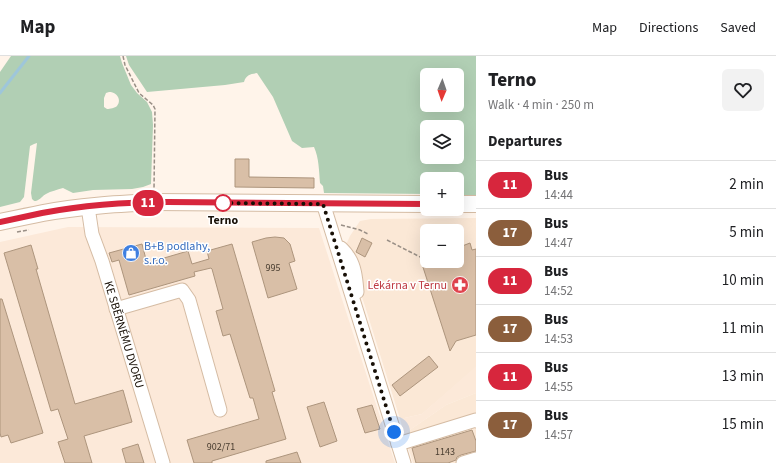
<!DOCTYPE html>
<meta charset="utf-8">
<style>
body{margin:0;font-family:"Source Sans 3",sans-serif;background:#f2f2f2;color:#202124;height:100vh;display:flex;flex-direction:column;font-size:15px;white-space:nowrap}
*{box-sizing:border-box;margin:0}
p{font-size:13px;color:#757577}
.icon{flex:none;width:22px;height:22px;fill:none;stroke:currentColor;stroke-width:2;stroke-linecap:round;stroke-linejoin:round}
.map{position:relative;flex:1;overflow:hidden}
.details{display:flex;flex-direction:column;background:#fff;width:300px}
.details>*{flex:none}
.badge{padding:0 8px;border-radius:13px;font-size:14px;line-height:26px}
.needle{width:26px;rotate:182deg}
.controls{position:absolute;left:420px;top:12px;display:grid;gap:8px}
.controls a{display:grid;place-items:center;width:44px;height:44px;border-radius:6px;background:#fff;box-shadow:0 4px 16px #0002;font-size:20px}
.you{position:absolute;width:20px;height:20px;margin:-10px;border:3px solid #fff;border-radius:50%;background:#1a73e8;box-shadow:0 0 0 6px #1a73e833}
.map>.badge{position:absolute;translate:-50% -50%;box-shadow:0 0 0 2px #fff}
h2{padding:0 12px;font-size:15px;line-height:36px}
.round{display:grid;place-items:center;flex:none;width:42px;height:42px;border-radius:6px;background:#f2f2f2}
.head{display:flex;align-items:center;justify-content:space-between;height:68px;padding:0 12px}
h1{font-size:19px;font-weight:800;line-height:30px}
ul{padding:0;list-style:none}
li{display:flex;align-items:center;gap:12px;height:48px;padding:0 12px;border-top:1px solid #e0e0e0}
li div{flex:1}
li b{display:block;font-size:15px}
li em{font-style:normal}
li .badge{min-width:44px;font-weight:700;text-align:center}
header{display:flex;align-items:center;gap:24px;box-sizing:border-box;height:56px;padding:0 20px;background:#fff;border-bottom:1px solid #e0e0e0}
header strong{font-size:19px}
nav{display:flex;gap:22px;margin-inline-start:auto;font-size:14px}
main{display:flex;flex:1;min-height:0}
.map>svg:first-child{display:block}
.built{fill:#fbe8d6;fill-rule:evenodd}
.industrial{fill:#fce9d9}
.green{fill:#b1cfb4;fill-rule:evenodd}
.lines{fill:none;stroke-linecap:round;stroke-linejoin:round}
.stream{stroke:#9ec6da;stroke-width:3}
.building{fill:#d9bfa7;stroke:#ad957d}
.minor-casing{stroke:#d5bca4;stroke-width:15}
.major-casing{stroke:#d5bca4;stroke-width:18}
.path{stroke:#998f86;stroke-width:1.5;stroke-dasharray:4 2;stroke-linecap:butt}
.minor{stroke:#fff;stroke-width:13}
.major{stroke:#fff;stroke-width:16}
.line-casing{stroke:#fff;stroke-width:9}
.line{stroke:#d7263d;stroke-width:6}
.walk{stroke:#181007;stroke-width:4;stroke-dasharray:0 7.2}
.stop-dot{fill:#fff;stroke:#d7263d;stroke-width:2}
.labels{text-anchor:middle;stroke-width:3;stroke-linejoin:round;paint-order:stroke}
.number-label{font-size:10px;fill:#483c2f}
.stop-label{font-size:12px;font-weight:bold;fill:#181007;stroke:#fff}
.shop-label{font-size:12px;fill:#366cbe;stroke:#fff;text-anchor:start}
.health-label{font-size:12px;fill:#be3a42;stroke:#fff;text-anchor:end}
.street-label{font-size:12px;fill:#181007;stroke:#fff}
</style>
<header>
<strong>Map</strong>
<nav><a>Map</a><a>Directions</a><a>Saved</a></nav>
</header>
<main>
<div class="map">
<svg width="476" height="407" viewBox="0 0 476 407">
<rect width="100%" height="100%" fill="#fff4ea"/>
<g class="built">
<path d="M476 162V311L422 358 400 363 365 250 345 191 350 180 360 165 371 163ZM427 175H457V205H427Z"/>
<polygon points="476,337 476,407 413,407 404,378 446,349"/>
</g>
<g class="industrial">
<polygon points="68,171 319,172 395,407 0,407 0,186"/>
<polygon points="476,310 476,337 446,349 404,378 400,363 422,358"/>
</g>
<g class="green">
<path d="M11 0H120L122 7 131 29 137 37 147 46 152 56 153 69 151 128 143 131 132 133 93 134 73 137 63 132C57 134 51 135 46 138 43 139 41 143 38 144 35 146 34 145 32 143L31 137 37 87 34 88 30 90 24 141 20 146 0 151V16ZM109 36C117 36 122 44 117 50 115 52 110 53 107 53L104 51V42L106 37Z"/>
<path d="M126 0H476V139H457V123H427V138L324 137 323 130 320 127C319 115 319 102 314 91L302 92 292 85 273 41 257 17C250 18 246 19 244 26L225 29 147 36 129 9ZM427 19H457V49H427ZM427 71H457V101H427Z"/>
</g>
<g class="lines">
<polyline class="stream" points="0,37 29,0"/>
</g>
<g class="building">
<polygon points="235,103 249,103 249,121 314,122 314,132 235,131"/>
<polygon points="275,181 284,182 290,188 295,205 289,207 297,233 268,242 252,186 266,182"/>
<polygon points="362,182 372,187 365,201 356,196"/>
<polygon points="470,187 472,194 476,193 476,279 456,285 450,295 421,205 457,205 457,192"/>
<polygon points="142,188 147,207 188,195 192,208 209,203 207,195 232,188 275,335 272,336 286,383 212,405 212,407 194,407 187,384 259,363 253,342 250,342 230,278 223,280 216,255 223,253 212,213 211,212 194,216 195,220 129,239 119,204 112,206 109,197"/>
<polygon points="31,189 38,213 36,213 75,348 123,334 132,366 84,380 92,407 65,407 58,386 68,383 58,353 51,355 4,197"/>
<polygon points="0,243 2,243 43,377 11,387 8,379 1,381 0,377"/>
<polygon points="429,300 438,311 400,340 392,329"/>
<polygon points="324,346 337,385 320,391 307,351"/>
<polygon points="372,349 380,373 365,377 357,353"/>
<polygon points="472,374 476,385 476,395 461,399 457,401 456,404 448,407 416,407 412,392"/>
<polygon points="138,388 144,407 126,407 122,393"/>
<polygon points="297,396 301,407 266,407 266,405"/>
</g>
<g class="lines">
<g class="minor-casing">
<g id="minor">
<polyline points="323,147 404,407"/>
<path id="s1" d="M88 151 92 178 102 205 163 407"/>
<path d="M341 192C343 194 346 197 347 199 355 209 356 224 357 236"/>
<polyline points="116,253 182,234 189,244 220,354"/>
<polyline points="398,388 476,364 476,365"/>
<polyline points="463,407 476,403"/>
</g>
</g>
<g class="major-casing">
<g id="major">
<polyline points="457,148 476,148"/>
<path d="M0 166C14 163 28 160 43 157 79 150 117 148 154 146L427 148"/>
</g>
</g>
<g class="path">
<polyline points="123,0 125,9 139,37 153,49 155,53 154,134"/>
<polyline points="341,169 360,174 368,178"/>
<polyline points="17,176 29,174"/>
<polyline points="387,184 424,203"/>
</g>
<use href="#minor" class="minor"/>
<use href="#major" class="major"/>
</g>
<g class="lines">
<g class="line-casing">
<path id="line" d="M0 166C14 163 28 160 42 157 84 149 126 146 168 146L427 148"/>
</g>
<use href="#line" class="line"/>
<polyline class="walk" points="223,147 220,147 323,148 394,376"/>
</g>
<defs>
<g id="shop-disc" transform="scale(0.9)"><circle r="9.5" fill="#3f7fe0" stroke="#fff"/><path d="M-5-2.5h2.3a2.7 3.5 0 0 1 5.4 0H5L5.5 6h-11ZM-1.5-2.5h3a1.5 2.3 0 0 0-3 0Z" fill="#fff"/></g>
<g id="pharmacy-disc" transform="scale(0.9)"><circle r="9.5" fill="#e0444e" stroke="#fff"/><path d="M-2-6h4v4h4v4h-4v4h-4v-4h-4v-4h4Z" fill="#fff"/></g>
</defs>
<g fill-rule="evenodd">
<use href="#shop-disc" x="131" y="197"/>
<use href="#pharmacy-disc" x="460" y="229"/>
</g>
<circle class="stop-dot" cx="223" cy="147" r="8"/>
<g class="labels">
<g class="number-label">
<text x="273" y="215">995</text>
<text x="221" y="394">902/71</text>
<text x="445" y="399">1143</text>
</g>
<g class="stop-label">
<text x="223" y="168">Terno</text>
</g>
<g class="shop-label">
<text x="144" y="194">B+B podlahy,<tspan x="144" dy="14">s.r.o.</tspan></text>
</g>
<g class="health-label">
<text x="447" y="233">Lékárna v Ternu</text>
</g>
<g class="street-label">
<text dy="4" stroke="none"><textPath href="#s1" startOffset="133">KE SBĚRNÉMU DVORU</textPath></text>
</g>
</g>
</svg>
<div class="controls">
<a><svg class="needle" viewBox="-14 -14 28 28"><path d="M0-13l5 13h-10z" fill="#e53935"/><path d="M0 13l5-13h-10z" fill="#757577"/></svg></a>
<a><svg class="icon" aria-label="layers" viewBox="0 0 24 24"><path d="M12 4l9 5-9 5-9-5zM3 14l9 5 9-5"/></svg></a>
<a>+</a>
<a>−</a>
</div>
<div class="you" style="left:394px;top:376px"></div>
<b class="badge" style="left:148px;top:147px;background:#d7263d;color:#fff">11</b>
</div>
<section class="details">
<div class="head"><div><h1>Terno</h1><p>Walk · 4 min · 250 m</p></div><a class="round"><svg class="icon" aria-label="heart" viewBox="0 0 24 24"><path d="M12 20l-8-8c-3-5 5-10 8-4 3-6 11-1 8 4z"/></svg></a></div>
<h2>Departures</h2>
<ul>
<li><span class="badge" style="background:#d7263d;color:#fff">11</span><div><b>Bus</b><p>14:44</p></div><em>2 min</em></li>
<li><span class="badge" style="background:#8b5e3c;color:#fff">17</span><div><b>Bus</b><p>14:47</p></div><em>5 min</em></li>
<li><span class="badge" style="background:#d7263d;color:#fff">11</span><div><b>Bus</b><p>14:52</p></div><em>10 min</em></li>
<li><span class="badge" style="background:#8b5e3c;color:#fff">17</span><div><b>Bus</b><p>14:53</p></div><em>11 min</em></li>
<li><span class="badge" style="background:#d7263d;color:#fff">11</span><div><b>Bus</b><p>14:55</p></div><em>13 min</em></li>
<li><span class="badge" style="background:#8b5e3c;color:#fff">17</span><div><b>Bus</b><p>14:57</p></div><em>15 min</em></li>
</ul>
</section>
</main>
